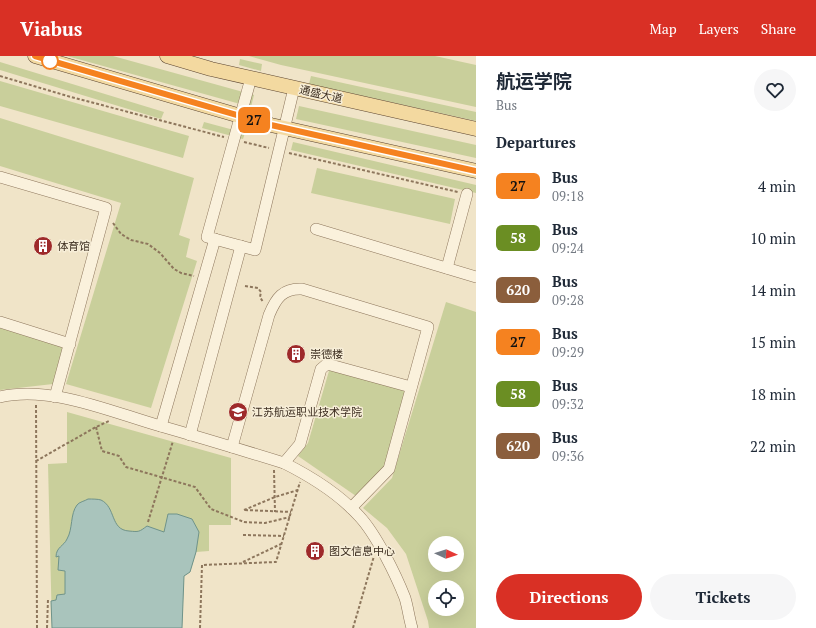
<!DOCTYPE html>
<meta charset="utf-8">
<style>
body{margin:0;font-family:"PT Serif","Noto Sans SC",serif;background:#f6f6f7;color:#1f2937;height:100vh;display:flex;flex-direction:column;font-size:15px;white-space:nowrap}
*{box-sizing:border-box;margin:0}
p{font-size:13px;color:#747a83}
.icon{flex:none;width:22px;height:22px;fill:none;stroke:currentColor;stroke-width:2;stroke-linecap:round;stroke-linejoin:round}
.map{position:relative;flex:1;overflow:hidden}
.panel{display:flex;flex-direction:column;background:#fff;width:340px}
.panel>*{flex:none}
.badge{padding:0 8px;border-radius:6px;font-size:14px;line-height:26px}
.needle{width:26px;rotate:93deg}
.fabs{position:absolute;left:428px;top:480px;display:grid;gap:8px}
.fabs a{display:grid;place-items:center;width:36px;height:36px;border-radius:50%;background:#fff;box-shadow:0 4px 16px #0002;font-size:20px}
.map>.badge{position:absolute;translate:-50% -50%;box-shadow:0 0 0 2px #fff}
h2{padding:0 20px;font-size:15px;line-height:36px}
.round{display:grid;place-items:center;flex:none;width:42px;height:42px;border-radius:21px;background:#f6f6f7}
.headline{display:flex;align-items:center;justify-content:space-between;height:68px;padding:0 20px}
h1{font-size:19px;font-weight:700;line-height:30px}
.primary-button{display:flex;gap:8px;margin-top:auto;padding:8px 20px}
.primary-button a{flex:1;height:46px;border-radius:24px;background:#d93025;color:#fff;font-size:16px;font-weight:700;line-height:46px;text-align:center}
.primary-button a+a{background:#f6f6f7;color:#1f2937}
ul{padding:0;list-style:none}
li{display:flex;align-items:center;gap:12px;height:52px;padding:0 20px}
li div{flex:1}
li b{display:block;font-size:15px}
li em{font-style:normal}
li .badge{min-width:44px;font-weight:700;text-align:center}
header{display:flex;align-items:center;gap:24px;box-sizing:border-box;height:56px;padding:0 20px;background:#d93025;color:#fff}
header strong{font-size:19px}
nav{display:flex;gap:22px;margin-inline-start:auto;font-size:14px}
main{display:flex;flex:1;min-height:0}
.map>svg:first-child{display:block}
.green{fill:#c9cf9b;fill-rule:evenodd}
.water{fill:#a9c4bc;stroke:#6f938a}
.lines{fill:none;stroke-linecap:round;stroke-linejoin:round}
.minor-casing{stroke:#8d765c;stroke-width:12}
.major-casing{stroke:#5b4430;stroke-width:15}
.path{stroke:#8d765c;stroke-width:2;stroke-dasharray:3 2;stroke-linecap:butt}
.minor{stroke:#faf1dc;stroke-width:11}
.major{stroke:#f3d9a0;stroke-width:14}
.line-casing{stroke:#fff;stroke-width:9}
.line{stroke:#f58220;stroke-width:6}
.stop-dot{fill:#fff;stroke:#f58220;stroke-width:2}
.labels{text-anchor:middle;stroke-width:3;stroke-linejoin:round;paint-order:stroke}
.street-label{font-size:11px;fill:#3d2e20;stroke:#f7eed8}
.poi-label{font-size:11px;fill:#3d2e20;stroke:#f7eed8;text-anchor:start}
</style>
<header>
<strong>Viabus</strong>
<nav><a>Map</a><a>Layers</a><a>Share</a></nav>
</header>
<main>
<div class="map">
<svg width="476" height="572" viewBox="0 0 476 572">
<rect width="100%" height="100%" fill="#f0e4c8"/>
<g class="green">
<polygon points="67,0 113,0 254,39 251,51"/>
<polygon points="249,0 435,0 476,9 476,51 281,9"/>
<polygon points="240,3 262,8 261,15 239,9"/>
<polygon points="0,6 164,56 161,63 0,14"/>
<polygon points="311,20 476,56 476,65 309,28"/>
<polygon points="0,25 189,80 183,102 0,50"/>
<polygon points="299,50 476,89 476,102 296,63"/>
<polygon points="0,62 194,122 179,179 190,183 186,201 197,205 151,352 66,328 121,147 0,110"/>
<polygon points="204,66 245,77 243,83 202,72"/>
<polygon points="293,86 476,129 476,137 291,94"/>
<polygon points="317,112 455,143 450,168 311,137"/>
<path d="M446 246 476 256V572H429L428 565 406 498 387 472 363 452 392 422ZM435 487H457V509H435ZM435 531H457V553H435Z"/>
<polygon points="0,269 63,291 53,328 0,334"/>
<polygon points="331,308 407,332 384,412 356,440 298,400 308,387"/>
<polygon points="67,356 231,402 231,469 209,469 209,495 196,496 190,516 184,520 182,572 52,572 48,408 67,407"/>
</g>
<path class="water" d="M88 443C92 443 98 443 101 444 116 451 110 474 129 475 139 476 139 476 147 470L164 476 168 458H177L192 463 199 476 196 496 190 516 184 520 182 572H52L51 545 56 544 57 539 65 538V515L58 514 59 500 56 501C56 491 64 490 67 483 73 473 70 458 77 449 79 446 85 445 88 443Z"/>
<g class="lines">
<g class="minor-casing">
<g id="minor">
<polyline points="251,22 207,181 255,194 294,32"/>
<polyline points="0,121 106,152 55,341"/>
<polyline points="316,173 476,221"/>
<polyline points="447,212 467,138"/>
<polyline points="0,266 70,288"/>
<path d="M0 341C49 329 109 355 157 369 199 381 242 394 284 407 312 421 338 437 359 460 376 478 396 519 405 542 408 552 409 562 412 572"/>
<polyline points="161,370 215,183"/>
<polyline points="190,379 241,190"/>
<path d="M232 391 269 259C276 242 283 232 302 233L428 271 389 413 351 452"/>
<polyline points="284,407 300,388 321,313 327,308 411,331"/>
</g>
</g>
<g class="major-casing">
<g id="major">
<polyline points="35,0 271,69 476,115"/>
<polyline points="167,0 211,13 476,73"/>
</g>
</g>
<g class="path">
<polyline points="0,20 71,41 224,81"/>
<polyline points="244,86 269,92"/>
<polyline points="289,97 458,136"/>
<polyline points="113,167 121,178 131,184 148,188 160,197 174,213 181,217 194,220"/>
<polyline points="245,230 258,232 261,236 260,241 263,246"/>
<polyline points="36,349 37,572"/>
<polyline points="96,371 102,395 119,400 126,411 195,431 211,453 244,466 265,467 290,461"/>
<polyline points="36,405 96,371 109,365"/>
<polyline points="274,414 275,456"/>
<polyline points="244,454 275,441 298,434"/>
<polyline points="245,454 291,456"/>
<polyline points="148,466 173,385"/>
<polyline points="243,479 284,480"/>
<polyline points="243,506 281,488"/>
<polyline points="47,572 48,543"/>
<polyline points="200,572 202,509 276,506 300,426"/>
<polyline points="353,572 374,500"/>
</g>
<use href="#minor" class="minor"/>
<use href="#major" class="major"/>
</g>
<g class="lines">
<g class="line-casing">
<polyline id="line" points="35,0 271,69 476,115"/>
</g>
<use href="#line" class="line"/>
</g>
<defs>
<g id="building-disc" transform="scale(1)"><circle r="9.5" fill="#9e2a2b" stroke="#f7eed8"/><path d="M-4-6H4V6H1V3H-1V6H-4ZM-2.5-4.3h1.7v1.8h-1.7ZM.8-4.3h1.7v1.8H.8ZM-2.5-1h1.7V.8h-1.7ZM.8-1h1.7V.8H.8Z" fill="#fff"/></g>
<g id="university-disc" transform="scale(1)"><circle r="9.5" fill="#9e2a2b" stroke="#f7eed8"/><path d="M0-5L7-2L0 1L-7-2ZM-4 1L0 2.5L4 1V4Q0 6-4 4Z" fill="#fff"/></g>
</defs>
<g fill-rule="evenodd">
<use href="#building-disc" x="43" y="190"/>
<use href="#building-disc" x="296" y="298"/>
<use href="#university-disc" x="238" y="356"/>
<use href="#building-disc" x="315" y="495"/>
</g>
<circle class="stop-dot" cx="50" cy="5" r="8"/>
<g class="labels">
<g class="street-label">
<text transform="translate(321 38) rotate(13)" y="4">通盛大道</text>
</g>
<g class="poi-label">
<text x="57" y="194">体育馆</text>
<text x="310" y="302">崇德楼</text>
<text x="252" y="360">江苏航运职业技术学院</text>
<text x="329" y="499">图文信息中心</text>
</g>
</g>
</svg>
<div class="fabs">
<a><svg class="needle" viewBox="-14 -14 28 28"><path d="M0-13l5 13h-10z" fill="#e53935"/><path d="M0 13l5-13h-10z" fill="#747a83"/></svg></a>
<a><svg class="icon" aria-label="locate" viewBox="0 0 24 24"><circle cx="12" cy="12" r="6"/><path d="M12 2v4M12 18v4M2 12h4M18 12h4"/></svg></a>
</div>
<b class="badge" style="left:254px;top:64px;background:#f58220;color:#111">27</b>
</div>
<section class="panel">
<div class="headline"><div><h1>航运学院</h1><p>Bus</p></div><a class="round"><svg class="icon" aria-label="heart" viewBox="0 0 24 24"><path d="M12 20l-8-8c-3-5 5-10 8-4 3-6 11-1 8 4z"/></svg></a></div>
<h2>Departures</h2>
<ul>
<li><span class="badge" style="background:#f58220;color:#111">27</span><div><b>Bus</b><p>09:18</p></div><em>4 min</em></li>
<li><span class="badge" style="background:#6b8e23;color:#fff">58</span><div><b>Bus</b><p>09:24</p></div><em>10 min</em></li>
<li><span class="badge" style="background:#8b5e3c;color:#fff">620</span><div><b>Bus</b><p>09:28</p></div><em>14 min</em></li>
<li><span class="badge" style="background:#f58220;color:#111">27</span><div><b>Bus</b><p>09:29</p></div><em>15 min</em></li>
<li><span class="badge" style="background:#6b8e23;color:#fff">58</span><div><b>Bus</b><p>09:32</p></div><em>18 min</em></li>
<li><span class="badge" style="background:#8b5e3c;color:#fff">620</span><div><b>Bus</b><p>09:36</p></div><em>22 min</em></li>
</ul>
<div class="primary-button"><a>Directions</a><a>Tickets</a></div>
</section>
</main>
